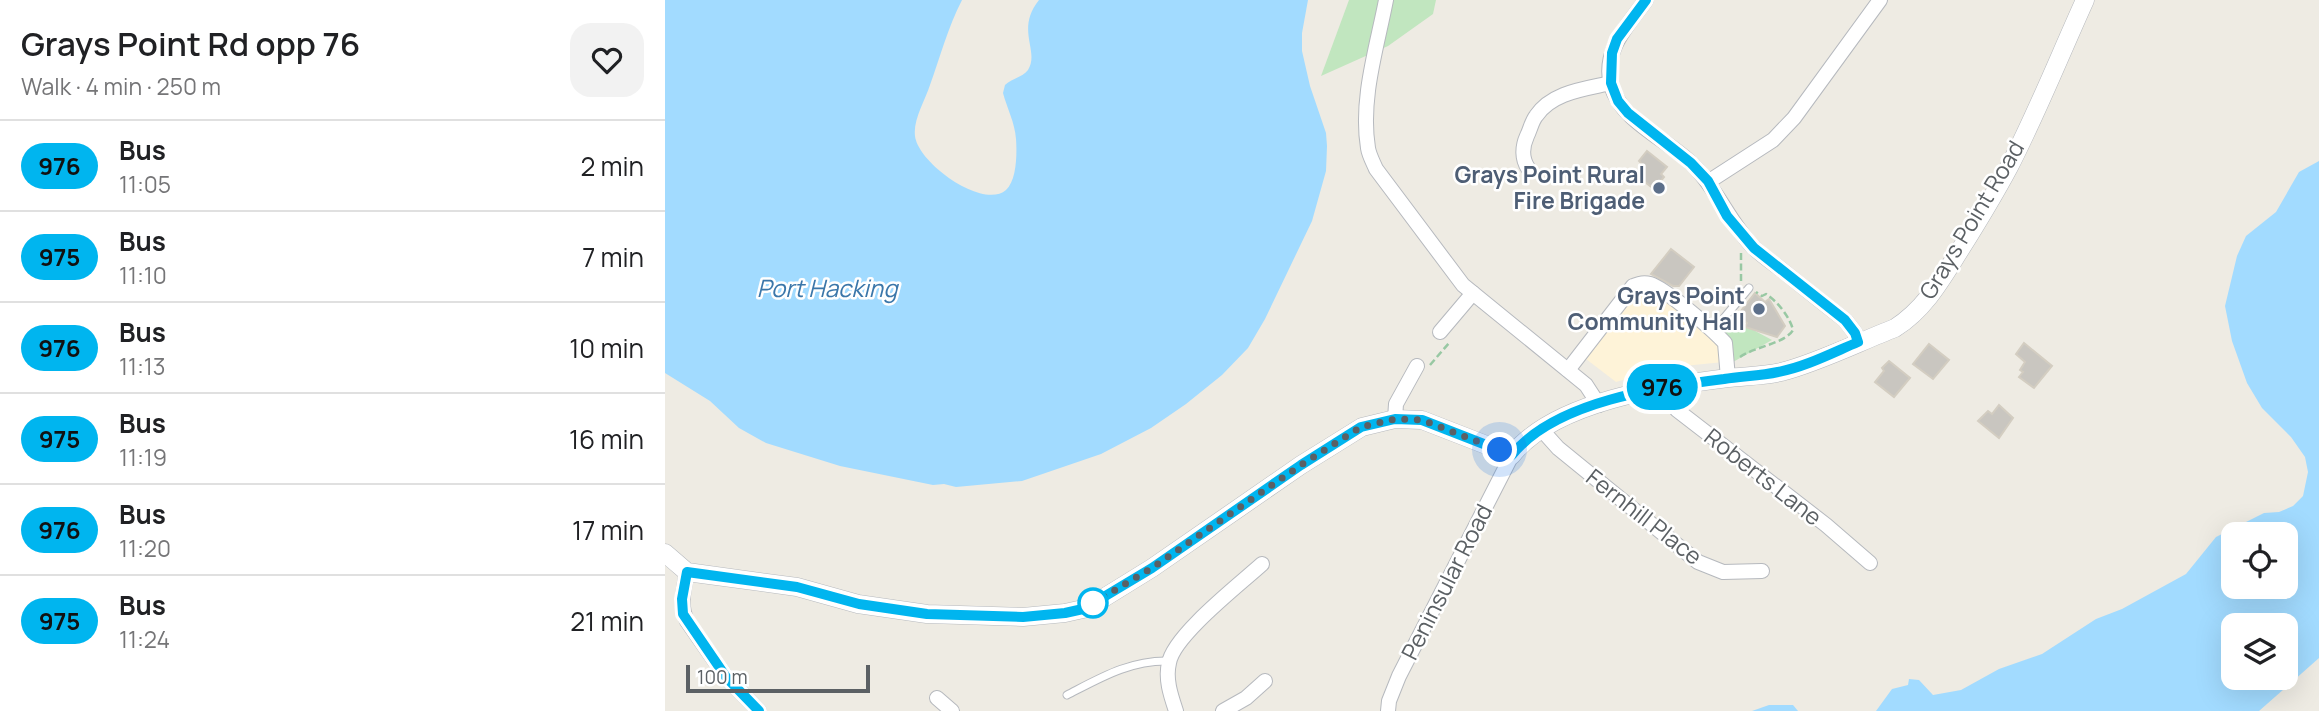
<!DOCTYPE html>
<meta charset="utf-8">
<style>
body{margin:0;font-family:Manrope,sans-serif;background:#f2f2f2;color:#202124;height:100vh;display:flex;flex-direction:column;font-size:26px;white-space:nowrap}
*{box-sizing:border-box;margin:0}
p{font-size:23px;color:#757577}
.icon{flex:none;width:38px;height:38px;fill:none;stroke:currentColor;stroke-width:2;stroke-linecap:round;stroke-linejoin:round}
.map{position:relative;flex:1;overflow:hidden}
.sheet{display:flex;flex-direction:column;background:#fff;width:665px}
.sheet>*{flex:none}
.badge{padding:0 14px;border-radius:23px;font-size:24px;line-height:46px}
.controls{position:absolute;left:1556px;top:522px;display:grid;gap:14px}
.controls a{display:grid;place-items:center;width:77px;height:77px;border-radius:14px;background:#fff;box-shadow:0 7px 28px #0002;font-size:35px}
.scale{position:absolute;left:21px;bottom:18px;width:184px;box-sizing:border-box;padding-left:7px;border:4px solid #5b6064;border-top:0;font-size:19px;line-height:24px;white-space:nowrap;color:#5b6064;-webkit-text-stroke:5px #fff;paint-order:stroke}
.you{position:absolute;width:35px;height:35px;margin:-18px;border:5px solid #fff;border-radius:50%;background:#1a73e8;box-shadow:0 0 0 10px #1a73e833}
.map>.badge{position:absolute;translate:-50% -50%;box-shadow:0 0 0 4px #fff}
.round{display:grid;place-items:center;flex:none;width:74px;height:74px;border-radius:21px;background:#f2f2f2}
.overview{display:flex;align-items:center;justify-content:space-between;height:119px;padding:0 21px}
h1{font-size:33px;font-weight:600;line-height:52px}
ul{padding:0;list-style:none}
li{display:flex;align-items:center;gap:21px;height:91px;padding:0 21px;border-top:2px solid #e0e0e0}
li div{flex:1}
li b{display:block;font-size:26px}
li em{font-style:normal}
li .badge{min-width:77px;font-weight:700;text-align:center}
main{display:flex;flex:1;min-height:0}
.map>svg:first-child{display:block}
.commercial{fill:#fef3d8}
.green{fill:#c1e6bf}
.water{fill:#a2dbff;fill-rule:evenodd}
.building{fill:#c9c6c0;stroke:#d3cdc1;stroke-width:2}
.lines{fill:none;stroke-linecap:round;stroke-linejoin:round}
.service-casing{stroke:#b6b9be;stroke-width:9}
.minor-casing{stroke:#b6b9be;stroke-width:16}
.tertiary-casing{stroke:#b6b9be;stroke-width:19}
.path{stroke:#98c8a3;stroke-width:2.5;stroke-dasharray:7 3.5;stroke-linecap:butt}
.service{stroke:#fff;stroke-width:7}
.minor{stroke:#fff;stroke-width:14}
.tertiary{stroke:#fff;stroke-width:18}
.line-casing{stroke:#fff;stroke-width:16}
.line{stroke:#00b5ef;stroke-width:10}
.walk{stroke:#5b6064;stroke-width:7;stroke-dasharray:0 12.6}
.service-dot{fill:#5c6f8a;stroke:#fff;stroke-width:2.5}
.stop-dot{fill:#fff;stroke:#00b5ef;stroke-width:3.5}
.labels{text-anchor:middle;stroke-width:5;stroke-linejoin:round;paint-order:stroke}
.service-label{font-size:23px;font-weight:bold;fill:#4e5e75;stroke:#fff;text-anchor:end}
.street-label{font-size:23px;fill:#5b6064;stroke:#fff}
.water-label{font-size:24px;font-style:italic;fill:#3b77aa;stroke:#fff}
</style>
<main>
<section class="sheet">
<div class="overview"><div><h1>Grays Point Rd opp 76</h1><p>Walk · 4 min · 250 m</p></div><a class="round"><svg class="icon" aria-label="heart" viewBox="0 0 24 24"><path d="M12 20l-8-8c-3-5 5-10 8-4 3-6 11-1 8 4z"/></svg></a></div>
<ul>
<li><span class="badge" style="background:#00b5ef;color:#111">976</span><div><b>Bus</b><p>11:05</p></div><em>2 min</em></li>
<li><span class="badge" style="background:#00b5ef;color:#111">975</span><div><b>Bus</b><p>11:10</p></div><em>7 min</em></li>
<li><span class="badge" style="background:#00b5ef;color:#111">976</span><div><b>Bus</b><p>11:13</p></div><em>10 min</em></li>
<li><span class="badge" style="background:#00b5ef;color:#111">975</span><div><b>Bus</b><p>11:19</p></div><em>16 min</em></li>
<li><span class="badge" style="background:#00b5ef;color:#111">976</span><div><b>Bus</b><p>11:20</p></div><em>17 min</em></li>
<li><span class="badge" style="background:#00b5ef;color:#111">975</span><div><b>Bus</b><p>11:24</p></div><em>21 min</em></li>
</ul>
</section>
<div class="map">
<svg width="1654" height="711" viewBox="0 0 1654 711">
<rect width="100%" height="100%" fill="#eeebe3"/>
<polygon class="commercial" points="971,287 986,287 1057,343 1059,362 998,368 951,382 921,359"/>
<g class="green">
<polygon points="684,0 771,0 768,14 723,46 656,76"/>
<polygon points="1066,318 1107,340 1068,362 1059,328"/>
</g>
<g class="water">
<path d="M0 0H297C283 27 275 57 265 85 260 101 248 119 250 136 253 163 318 210 341 190 352 180 352 153 351 139 350 123 342 108 338 93L340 85C346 79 358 77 363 70 375 51 350 30 374 0H643L637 33V51L645 86 661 133 662 146 661 171 647 221 600 319 583 348 557 375 521 404 486 428 436 454 357 481 291 487 279 484 268 485 175 466 101 443 74 428 45 401 0 373Z"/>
<path d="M1654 161V658L1594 711H1211L1227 689 1243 685 1244 679 1254 680 1268 695 1296 690 1334 669 1377 654 1431 619 1457 609 1521 574 1551 537 1599 513 1614 512 1628 506 1638 496 1643 472 1640 457 1626 437 1597 408 1582 383 1567 341 1560 306 1572 256 1581 236 1611 212 1634 172ZM1568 534H1620V586H1568ZM1568 625H1620V677H1568Z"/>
<polygon points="1104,705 1128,705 1133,711 1087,711"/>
</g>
<g class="building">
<polygon points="982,151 1002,167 996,174 999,177 989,189 970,174 978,165 974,161"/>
<polygon points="1006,249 1029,267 1014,286 1008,286 986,274"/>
<polygon points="1090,293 1100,302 1104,299 1120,326 1112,337 1080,327 1082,323 1072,316"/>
<polygon points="1359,343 1387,366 1369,388 1354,377 1358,372 1355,370 1360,362 1351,354"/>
<polygon points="1264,344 1284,360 1268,379 1248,364"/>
<polygon points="1224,361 1245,378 1229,397 1210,382 1219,371 1217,368"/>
<polygon points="1334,405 1348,418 1334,438 1313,421 1323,411 1327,414"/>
</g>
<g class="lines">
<g class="service-casing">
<g id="service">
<polyline points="1051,334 1059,318 1084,288"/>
<path d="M402 695C435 678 465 660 504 661"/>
</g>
</g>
<g class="minor-casing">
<g id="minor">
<path d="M721 0C712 47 695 99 703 148 704 155 708 162 711 169L798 285 921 385 934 405"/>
<path d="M981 0C963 25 937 51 946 85 957 123 1003 139 1029 166 1053 191 1064 221 1088 247 1097 256 1108 263 1117 270 1138 287 1159 304 1180 320L1190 333 1193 342"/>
<path d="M863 168C857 159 857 147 862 136 865 130 867 121 871 116 887 92 920 89 946 83"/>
<polyline points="1043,182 1108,140 1129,118 1215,0"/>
<polyline points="775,332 808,293"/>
<path d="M903 370 968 286C974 284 978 282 985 284 1001 289 1047 329 1060 343L1063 378"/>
<polyline points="996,388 1012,410 1161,525 1205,563"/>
<polyline points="730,419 731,404 752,366"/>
<polyline points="876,429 893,448 1033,562 1058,572 1097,571"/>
<path d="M22 572C19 589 14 604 22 621L61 677 94 711"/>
<polyline points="272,698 287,711"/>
<path d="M511 711C506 696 500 679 504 663 508 636 575 584 597 564"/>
<polyline points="558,711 581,698 600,681"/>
<polyline points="723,711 724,701 734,676 847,455"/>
</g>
</g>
<g class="tertiary-casing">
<path id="tertiary" d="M0 553 22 572 132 587 193 604 262 614 358 617 400 613 418 609 432 602 487 568 636 465 697 427 730 419 757 420 847 455C890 401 998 386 1063 378 1080 376 1098 376 1116 372 1152 363 1194 342 1230 328 1260 309 1276 280 1295 250 1312 223 1329 195 1344 167 1372 113 1395 55 1420 0"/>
</g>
<g class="path">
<polyline points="1076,253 1076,284"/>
<path d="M1075 357C1089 347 1121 343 1128 330 1125 317 1112 301 1101 294L1097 296 1091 292"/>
<polyline points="765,365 784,343"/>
</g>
<use href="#service" class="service"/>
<use href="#minor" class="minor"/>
<use href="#tertiary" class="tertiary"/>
</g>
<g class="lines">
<g class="line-casing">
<path id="line" d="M94 711 61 677 18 614 17 599 22 572 132 587 194 604 262 614 358 617 400 613 418 609 432 601 487 568 636 465 696 427 730 419 757 420 847 455C890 401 994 387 1059 379 1077 376 1095 376 1113 372 1140 367 1167 353 1193 342L1190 333 1180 320 1089 248 1062 216 1043 181 1026 163 963 113 953 101 946 83 947 53 952 39 981 0"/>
</g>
<use href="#line" class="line"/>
<polyline class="walk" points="428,603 487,568 636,465 696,427 730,419 757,420 835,450"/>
</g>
<g class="service-dot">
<circle cx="994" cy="188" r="7"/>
<circle cx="1094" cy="309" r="7"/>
</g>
<circle class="stop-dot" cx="428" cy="603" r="14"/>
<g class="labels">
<g class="service-label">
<text x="980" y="183">Grays Point Rural<tspan x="980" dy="26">Fire Brigade</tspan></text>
<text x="1080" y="304">Grays Point<tspan x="1080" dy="26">Community Hall</tspan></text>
</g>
<g class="street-label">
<text transform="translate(1307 220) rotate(-59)" y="8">Grays Point Road</text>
<text transform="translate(1098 477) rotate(38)" y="8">Roberts Lane</text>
<text transform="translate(979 517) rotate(38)" y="8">Fernhill Place</text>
<text transform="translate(782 582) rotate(-63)" y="8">Peninsular Road</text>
</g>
<g class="water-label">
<text x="162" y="297">Port Hacking</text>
</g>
</g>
</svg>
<div class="controls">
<a><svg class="icon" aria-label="locate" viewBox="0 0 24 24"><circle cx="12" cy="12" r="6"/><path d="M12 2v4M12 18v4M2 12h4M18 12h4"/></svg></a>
<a><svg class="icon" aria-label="layers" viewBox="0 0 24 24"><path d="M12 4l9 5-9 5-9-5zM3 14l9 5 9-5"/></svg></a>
</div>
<div class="scale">100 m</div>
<div class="you" style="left:835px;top:450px"></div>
<b class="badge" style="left:997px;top:387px;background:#00b5ef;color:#111">976</b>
</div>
</main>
